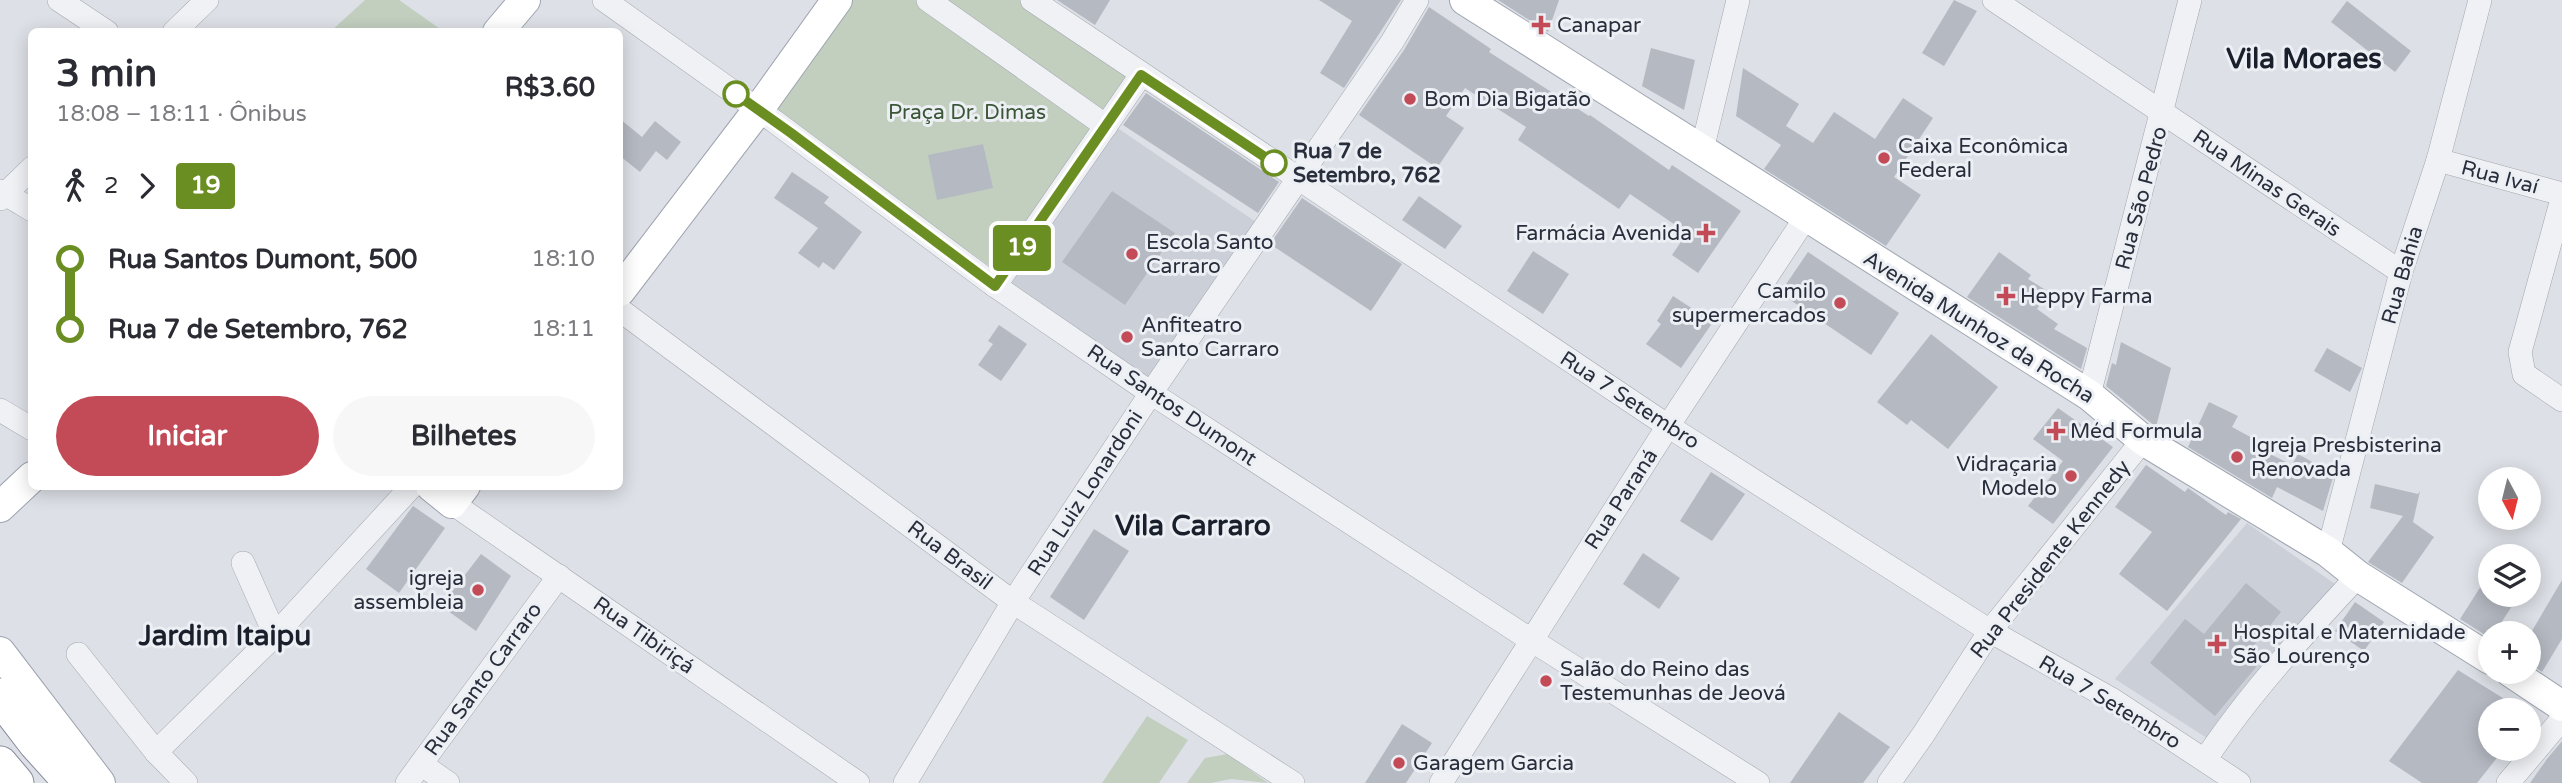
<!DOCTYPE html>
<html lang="pt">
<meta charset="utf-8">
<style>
body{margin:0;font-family:"Varela Round",sans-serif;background:#f7f7f7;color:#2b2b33;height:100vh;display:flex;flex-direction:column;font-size:26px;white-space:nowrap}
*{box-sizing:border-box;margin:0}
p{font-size:23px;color:#7c7c81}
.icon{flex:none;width:38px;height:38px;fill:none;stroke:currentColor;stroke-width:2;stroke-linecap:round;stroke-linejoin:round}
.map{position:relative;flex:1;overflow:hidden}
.details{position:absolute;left:28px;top:28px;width:595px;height:462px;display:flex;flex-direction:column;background:#fff;border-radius:10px;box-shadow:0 4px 18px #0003}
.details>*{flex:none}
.badge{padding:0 14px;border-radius:5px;font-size:24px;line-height:46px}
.needle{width:46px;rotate:173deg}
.buttons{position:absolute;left:2478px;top:467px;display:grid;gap:14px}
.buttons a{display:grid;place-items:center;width:63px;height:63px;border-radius:50%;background:#fff;box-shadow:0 4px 18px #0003;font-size:35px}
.map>.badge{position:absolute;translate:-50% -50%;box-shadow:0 0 0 4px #fff}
.legs{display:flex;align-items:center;gap:10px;height:77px;padding:0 28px;font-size:23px}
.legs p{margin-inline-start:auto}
.overview{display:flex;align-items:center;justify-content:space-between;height:119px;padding:0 28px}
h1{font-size:38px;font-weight:800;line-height:52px}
.button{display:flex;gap:14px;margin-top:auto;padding:14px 28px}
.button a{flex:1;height:80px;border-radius:42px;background:#c34a57;color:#fff;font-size:28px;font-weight:800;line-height:80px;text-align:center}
.button a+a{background:#f7f7f7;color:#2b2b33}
ul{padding:0 28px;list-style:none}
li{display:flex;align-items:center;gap:24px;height:70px;font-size:26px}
li i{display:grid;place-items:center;width:10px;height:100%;margin:0 9px;background:currentColor}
li i::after{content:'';width:18px;height:18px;margin:-9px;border:5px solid;border-radius:50%;background:#fff}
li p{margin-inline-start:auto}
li:first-child i{background:linear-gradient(#0000 50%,currentColor 0)}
li:last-child i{background:linear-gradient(currentColor 50%,#0000 0)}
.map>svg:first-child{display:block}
.built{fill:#cbcfd7}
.green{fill:#c2cfbf}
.building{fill:#b5b9c2}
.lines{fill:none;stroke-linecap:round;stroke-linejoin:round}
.minor-casing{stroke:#a3a7af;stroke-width:24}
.major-casing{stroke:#9da4b0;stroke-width:32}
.highway-casing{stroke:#868d9b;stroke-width:37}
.minor{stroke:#eff1f4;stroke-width:23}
.major{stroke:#fff;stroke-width:30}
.highway{stroke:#fff;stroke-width:35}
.line-1-casing{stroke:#fff;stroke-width:16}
.line-1{stroke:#6b8e23;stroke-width:10}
.poi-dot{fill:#c34a57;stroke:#eceff4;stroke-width:2.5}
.stop-1-dot{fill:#fff;stroke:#6b8e23;stroke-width:3.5}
.labels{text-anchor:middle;stroke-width:6;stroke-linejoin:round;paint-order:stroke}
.poi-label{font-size:21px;fill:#282e3b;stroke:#eceff4;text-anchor:start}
.park-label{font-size:21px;fill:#3b5636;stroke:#eceff4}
.stop-label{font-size:21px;font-weight:bold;fill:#282e3b;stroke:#eceff4;text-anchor:start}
.street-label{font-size:21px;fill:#282e3b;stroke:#eceff4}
.district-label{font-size:28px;font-weight:bold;fill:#1a1f2c;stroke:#eceff4}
</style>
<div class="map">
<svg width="2562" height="783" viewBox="0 0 2562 783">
<rect width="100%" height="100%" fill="#dde0e6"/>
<g class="built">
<polygon points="1116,127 1259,224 1145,383 1004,285"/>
<polygon points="2247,523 2338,586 2210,740 2115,679"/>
</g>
<g class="green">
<polygon points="365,0 399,0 443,31 331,31"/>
<polygon points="846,0 1022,0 1130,77 992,268 768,108"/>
<polygon points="1147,716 1188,740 1159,783 1102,783"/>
<polygon points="1228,754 1268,783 1231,779 1211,783 1187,783 1205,758"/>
</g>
<g class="building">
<polygon points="1057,0 1110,0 1095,25"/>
<polygon points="1319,0 1401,0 1344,88 1320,73 1352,21"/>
<polygon points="1498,0 1559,0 1548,32"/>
<polygon points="1954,0 1977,11 1944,66 1922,53"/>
<polygon points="2347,1 2411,51 2395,72 2331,22"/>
<polygon points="1429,7 1491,49 1489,52 1589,116 1590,115 1669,170 1672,165 1741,211 1698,273 1672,255 1687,233 1630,194 1619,209 1518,140 1526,127 1465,88 1446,116 1464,128 1437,168 1359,115 1404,50"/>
<polygon points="1651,48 1695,60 1684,110 1642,86"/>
<polygon points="1743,68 1799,104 1786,126 1813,143 1834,112 1875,139 1903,98 1933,118 1894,177 1921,195 1886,246 1764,169 1781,145 1736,116"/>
<polygon points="1146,93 1279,182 1258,213 1123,125"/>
<polygon points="620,119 642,137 655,121 681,142 667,160 656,151 640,172 620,156"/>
<polygon points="983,144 993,188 937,200 928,155"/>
<polygon points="792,172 829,197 824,203 862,232 834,270 823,262 819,268 798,253 818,228 774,198"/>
<polygon points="1112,191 1175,233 1125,305 1062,262"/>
<polygon points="1419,196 1462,226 1445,249 1402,220"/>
<polygon points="1302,198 1402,264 1371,311 1270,244"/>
<polygon points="1533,251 1569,274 1543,314 1507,291"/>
<polygon points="1808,252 1899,313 1871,355 1780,293"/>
<polygon points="1999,252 2031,275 2028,279 2049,292 2037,309 2058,324 2054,329 2087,348 2081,369 1967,297"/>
<polygon points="1673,296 1713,322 1681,368 1646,344 1661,324 1657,321"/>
<polygon points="999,325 1027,344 1001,381 978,365 993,344 988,341"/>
<polygon points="1931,334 1998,387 1948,449 1911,420 1907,425 1877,402"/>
<polygon points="2121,342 2171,368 2156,427 2106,386 2112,363 2116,365"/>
<polygon points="2327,348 2362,368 2350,392 2314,371"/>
<polygon points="2209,402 2238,416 2232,427 2256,440 2253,444 2264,451 2292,465 2298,454 2334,474 2323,511 2277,487 2272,498 2188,447"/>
<polygon points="2058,408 2113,447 2053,524 2028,506 2063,461 2033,439"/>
<polygon points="2146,465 2185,492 2188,488 2226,515 2228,512 2241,519 2167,611 2119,574 2152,532 2115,507"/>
<polygon points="1711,472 1745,494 1712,541 1680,521"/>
<polygon points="2375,484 2418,494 2420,491 2413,522 2434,537 2402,583 2368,562 2403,516 2370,508"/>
<polygon points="413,506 445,528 399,593 366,569"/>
<polygon points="1094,529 1129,551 1084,620 1050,597"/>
<polygon points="1643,553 1680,578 1659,609 1623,584"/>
<polygon points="481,554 511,576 476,631 441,606"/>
<polygon points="2490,572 2490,595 2519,595 2494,634 2490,634 2490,638 2460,619"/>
<polygon points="2562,580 2562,639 2542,672 2529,663 2529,636"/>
<polygon points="2246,583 2281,612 2245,656 2257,666 2215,716 2150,663 2185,619 2204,634"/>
<polygon points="2355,602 2384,622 2364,651 2335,631"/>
<polygon points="2458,670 2522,710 2490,710 2490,749 2504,749 2477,783 2422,783 2389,761"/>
<polygon points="1839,712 1890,747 1863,783 1790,783"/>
<polygon points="1402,724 1432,743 1406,783 1365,783"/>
<polygon points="2562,741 2562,783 2530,783 2547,759"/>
</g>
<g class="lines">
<g class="minor-casing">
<g id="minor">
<polyline points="59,0 107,32"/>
<polyline points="604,0 774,121 991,283 1151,393 1531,640 1758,783"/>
<polyline points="928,0 1106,126"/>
<polyline points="1032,0 1668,426 1990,631 2113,700 2239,783"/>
<polyline points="1994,0 2401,272"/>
<polyline points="174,32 207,0"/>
<polyline points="1702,150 1738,0"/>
<polyline points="2438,160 2562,194"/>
<polyline points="0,191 32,210"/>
<polyline points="0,199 32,168"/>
<polyline points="2562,199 2520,352 2524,374 2562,400"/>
<polyline points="995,286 1141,75"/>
<polyline points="620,310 1013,602 1293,783"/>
<polyline points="2089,395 2190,0"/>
<polyline points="0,410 32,429"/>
<polyline points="452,503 858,783"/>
<polyline points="2328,552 2401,272 2438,160 2480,0"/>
<polyline points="243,563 275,635"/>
<polyline points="78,654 156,752 186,783"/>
<polyline points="156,752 275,635 412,486"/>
<path d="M2205 760C2249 694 2304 634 2358 576"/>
<polyline points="421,764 448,783"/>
<polyline points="407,783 559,576"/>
<polyline points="905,783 1013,602 1151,393 1392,42 1417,0"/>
<polyline points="1441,783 1668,426 1806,217"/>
<polyline points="1889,783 1923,735 1990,631 2143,440"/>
<polyline points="2508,783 2562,719"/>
</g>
</g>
<g class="major-casing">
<g id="major">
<polyline points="1465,0 2089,395 2143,440 2328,552 2358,576 2490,659"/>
<polyline points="498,32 525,0"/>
<polyline points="620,291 758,110 837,0"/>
<polyline points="431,486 452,503 465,486"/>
<polyline points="0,507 32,477"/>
<polyline points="0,652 100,783"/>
<polyline points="2511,672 2562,706"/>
</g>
</g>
<g class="highway-casing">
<g id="highway">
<polyline points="0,696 36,743 72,783"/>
<polyline points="0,764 16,783"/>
</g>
</g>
<use href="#minor" class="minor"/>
<use href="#major" class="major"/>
<use href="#highway" class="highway"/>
</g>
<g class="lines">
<g class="line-1-casing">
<polyline id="line-1" points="736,94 791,133 995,286 1141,75 1274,163"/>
</g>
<use href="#line-1" class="line-1"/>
</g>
<g class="poi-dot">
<path d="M1537.5 14.5h7v7h7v7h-7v7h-7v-7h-7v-7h7z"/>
<circle cx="1410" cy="99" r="7"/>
<circle cx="1884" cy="158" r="7"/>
<path d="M1702.5 222.5h7v7h7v7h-7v7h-7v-7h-7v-7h7z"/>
<circle cx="1132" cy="254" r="7"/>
<path d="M2002.5 285.5h7v7h7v7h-7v7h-7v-7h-7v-7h7z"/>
<circle cx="1840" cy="303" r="7"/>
<circle cx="1127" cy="337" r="7"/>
<path d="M2052.5 420.5h7v7h7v7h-7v7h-7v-7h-7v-7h7z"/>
<circle cx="2237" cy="457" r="7"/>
<circle cx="2071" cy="476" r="7"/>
<circle cx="478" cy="590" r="7"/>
<path d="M2213.5 633.5h7v7h7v7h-7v7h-7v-7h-7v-7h7z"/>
<circle cx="1546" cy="681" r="7"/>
<circle cx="1399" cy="763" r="7"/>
</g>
<g class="stop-1-dot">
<circle cx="736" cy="94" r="12"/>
<circle cx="1274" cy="163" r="12"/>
</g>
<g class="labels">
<g class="poi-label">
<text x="1557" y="32">Canapar</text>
<text x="1424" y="106">Bom Dia Bigatão</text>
<text x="1898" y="153">Caixa Econômica<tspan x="1898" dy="24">Federal</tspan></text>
<text x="1692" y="240" text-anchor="end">Farmácia Avenida</text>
<text x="1146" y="249">Escola Santo<tspan x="1146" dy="24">Carraro</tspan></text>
<text x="1826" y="298" text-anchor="end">Camilo<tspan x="1826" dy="24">supermercados</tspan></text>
<text x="2020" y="303">Heppy Farma</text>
<text x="1141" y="332">Anfiteatro<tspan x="1141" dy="24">Santo Carraro</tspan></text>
<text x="2070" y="438">Méd Formula</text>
<text x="2251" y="452">Igreja Presbisterina<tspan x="2251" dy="24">Renovada</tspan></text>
<text x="2057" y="471" text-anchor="end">Vidraçaria<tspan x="2057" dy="24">Modelo</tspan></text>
<text x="464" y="585" text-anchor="end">igreja<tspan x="464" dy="24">assembleia</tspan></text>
<text x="2233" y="639">Hospital e Maternidade<tspan x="2233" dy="24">São Lourenço</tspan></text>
<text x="1560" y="676">Salão do Reino das<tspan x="1560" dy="24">Testemunhas de Jeová</tspan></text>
<text x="1413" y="770">Garagem Garcia</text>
</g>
<g class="park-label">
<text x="967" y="119">Praça Dr. Dimas</text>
</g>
<g class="stop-label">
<text x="1293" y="158">Rua 7 de<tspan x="1293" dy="24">Setembro, 762</tspan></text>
</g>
<g class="street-label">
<text transform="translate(2500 177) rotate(15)" y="7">Rua Ivaí</text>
<text transform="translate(2267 183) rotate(34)" y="7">Rua Minas Gerais</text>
<text transform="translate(2141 198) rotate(-75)" y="7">Rua São Pedro</text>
<text transform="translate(2402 275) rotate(-74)" y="7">Rua Bahia</text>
<text transform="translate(1979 327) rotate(32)" y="7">Avenida Munhoz da Rocha</text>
<text transform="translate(1630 400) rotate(33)" y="7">Rua 7 Setembro</text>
<text transform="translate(1172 405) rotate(34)" y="7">Rua Santos Dumont</text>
<text transform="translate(1085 493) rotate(-57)" y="7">Rua Luiz Lonardoni</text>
<text transform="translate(1621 499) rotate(-57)" y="7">Rua Paraná</text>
<text transform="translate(950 555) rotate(37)" y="7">Rua Brasil</text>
<text transform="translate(2050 559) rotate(-52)" y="7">Rua Presidente Kennedy</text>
<text transform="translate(644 635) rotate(35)" y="7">Rua Tibiriçá</text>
<text transform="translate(483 679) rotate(-54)" y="7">Rua Santo Carraro</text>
<text transform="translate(2110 702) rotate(31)" y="7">Rua 7 Setembro</text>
</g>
<g class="district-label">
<text x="2304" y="68">Vila Moraes</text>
<text x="1193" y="535">Vila Carraro</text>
<text x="225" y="645">Jardim Itaipu</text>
</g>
</g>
</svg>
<div class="buttons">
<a><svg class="needle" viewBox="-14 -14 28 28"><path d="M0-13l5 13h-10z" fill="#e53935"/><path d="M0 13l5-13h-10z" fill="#7c7c81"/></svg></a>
<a><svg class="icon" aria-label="layers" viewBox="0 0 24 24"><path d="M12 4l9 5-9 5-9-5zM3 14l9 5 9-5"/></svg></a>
<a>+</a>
<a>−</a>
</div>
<b class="badge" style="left:1022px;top:248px;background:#6b8e23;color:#fff">19</b>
<section class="details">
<div class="overview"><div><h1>3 min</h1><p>18:08 – 18:11 · Ônibus</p></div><b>R$3.60</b></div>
<div class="legs"><svg class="icon" aria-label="walk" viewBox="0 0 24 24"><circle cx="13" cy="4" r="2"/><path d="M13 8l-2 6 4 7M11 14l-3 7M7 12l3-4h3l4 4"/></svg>2<svg class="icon" aria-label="forward" viewBox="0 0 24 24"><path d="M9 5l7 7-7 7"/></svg><b class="badge" style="background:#6b8e23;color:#fff">19</b></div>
<ul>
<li><i style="color:#6b8e23"></i><b>Rua Santos Dumont, 500</b><p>18:10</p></li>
<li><i style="color:#6b8e23"></i><b>Rua 7 de Setembro, 762</b><p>18:11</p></li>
</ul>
<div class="button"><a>Iniciar</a><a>Bilhetes</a></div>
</section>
</div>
